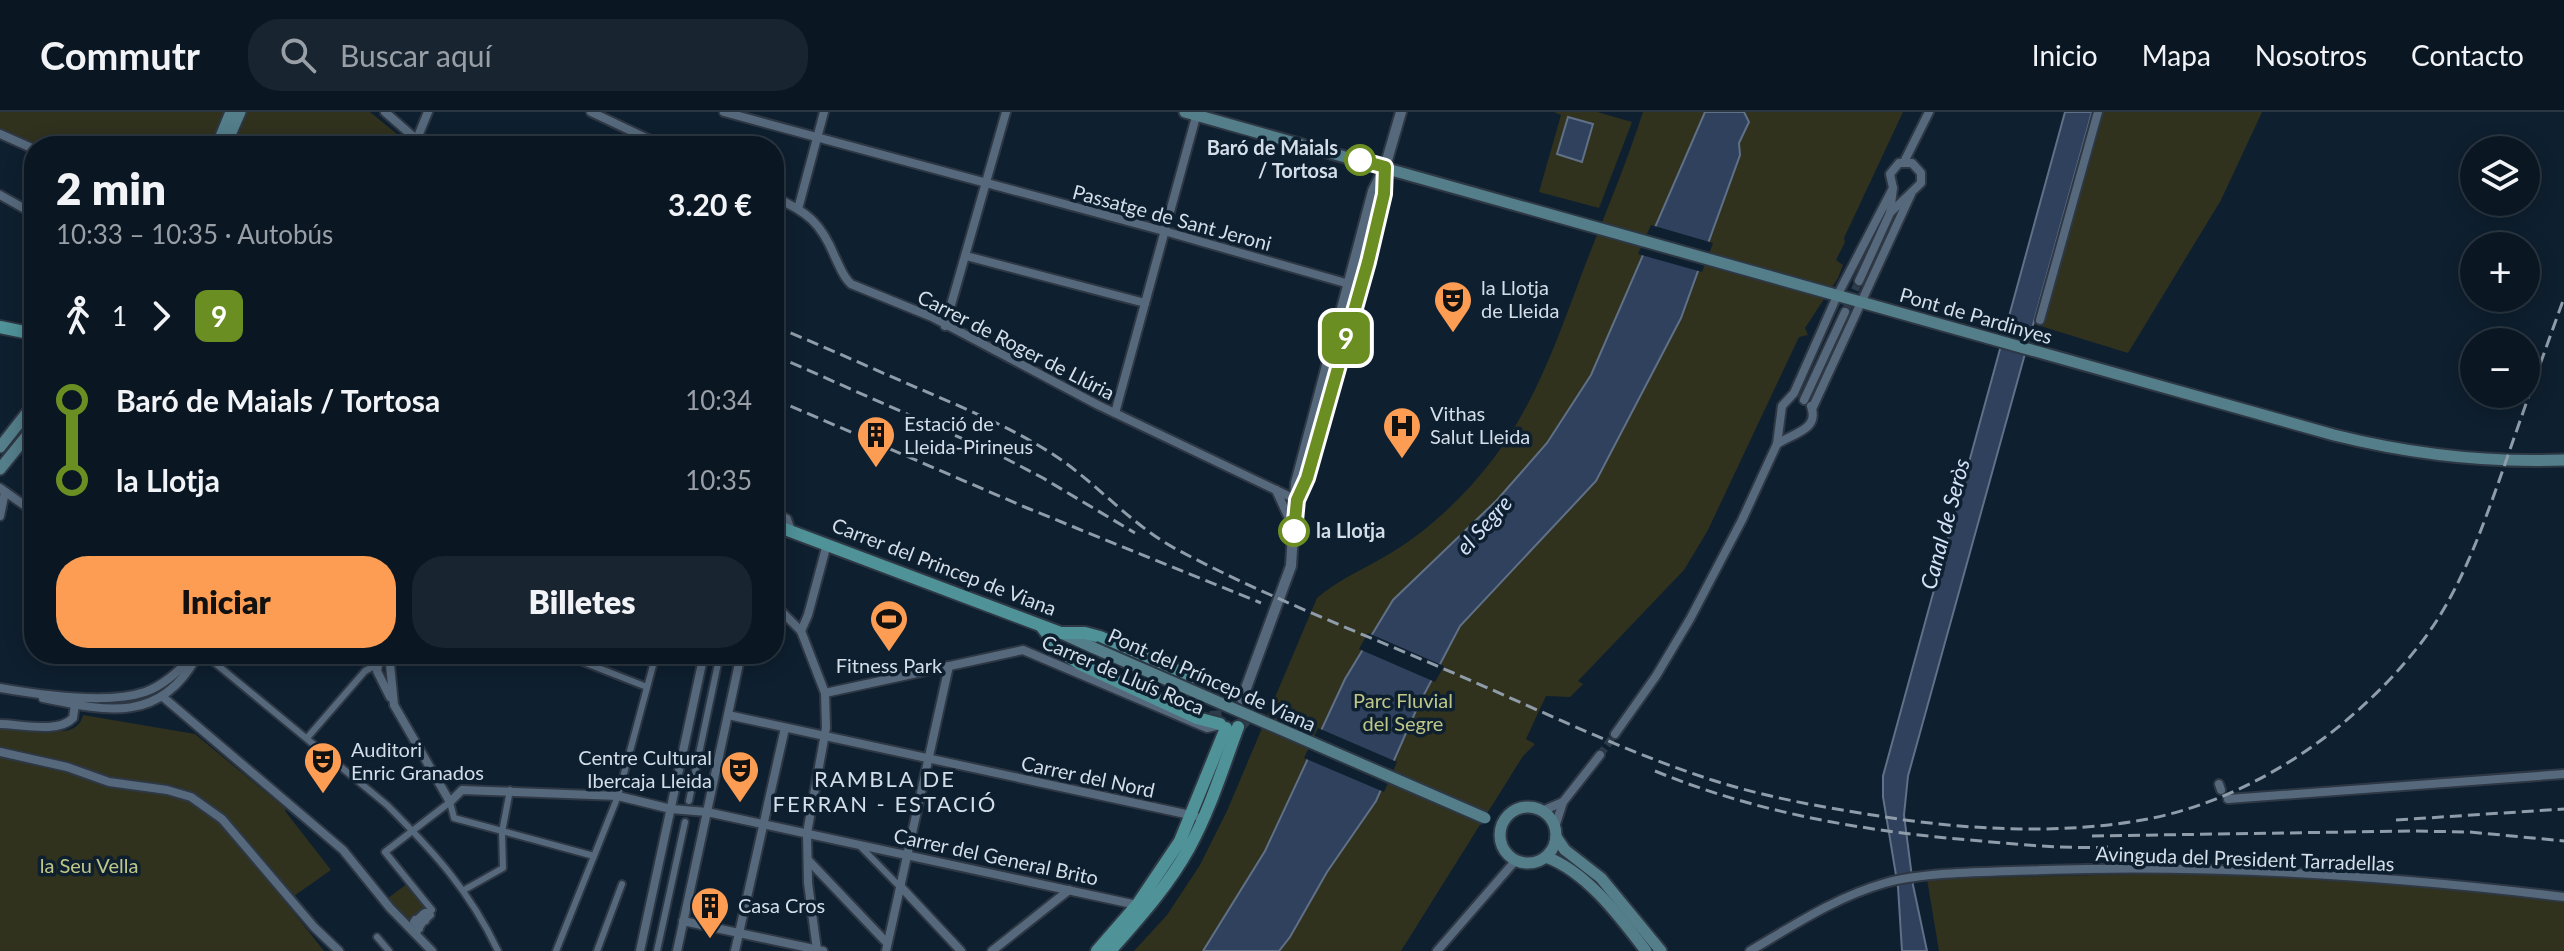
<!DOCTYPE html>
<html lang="es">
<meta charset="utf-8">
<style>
body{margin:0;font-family:Lato,sans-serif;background:#182430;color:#f1f3f6;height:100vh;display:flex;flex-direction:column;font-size:30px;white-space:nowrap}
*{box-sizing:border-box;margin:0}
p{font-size:26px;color:#999fa6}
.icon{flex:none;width:44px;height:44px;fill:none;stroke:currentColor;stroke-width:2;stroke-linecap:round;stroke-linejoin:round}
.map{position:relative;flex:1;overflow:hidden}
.sheet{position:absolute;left:24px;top:24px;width:760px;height:528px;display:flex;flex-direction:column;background:#0a1723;border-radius:32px;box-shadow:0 4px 20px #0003,0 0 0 2px #2a3641}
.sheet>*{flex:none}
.badge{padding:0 16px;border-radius:12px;font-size:28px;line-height:52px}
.tools{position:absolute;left:2460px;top:24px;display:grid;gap:16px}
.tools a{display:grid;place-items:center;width:80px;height:80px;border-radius:50%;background:#0a1723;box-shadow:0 4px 20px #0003,0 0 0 2px #2a3641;font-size:40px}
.map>.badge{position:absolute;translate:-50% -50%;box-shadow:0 0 0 4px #fff}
.legs{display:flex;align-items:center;gap:12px;height:88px;padding:0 32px;font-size:26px}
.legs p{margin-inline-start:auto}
.summary{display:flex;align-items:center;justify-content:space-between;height:136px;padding:0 32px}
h1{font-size:44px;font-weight:800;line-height:60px}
.action{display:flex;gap:16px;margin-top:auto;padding:16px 32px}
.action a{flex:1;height:92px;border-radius:32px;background:#fc9d53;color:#111;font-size:32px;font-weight:800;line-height:92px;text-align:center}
.action a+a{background:#182430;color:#f1f3f6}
ul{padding:0 32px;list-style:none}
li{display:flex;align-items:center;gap:28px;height:80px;font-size:30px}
li i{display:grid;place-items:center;width:12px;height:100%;margin:0 10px;background:currentColor}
li i::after{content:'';width:20px;height:20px;margin:-10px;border:6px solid;border-radius:50%;background:#0a1723}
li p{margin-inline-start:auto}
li:first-child i{background:linear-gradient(#0000 50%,currentColor 0)}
li:last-child i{background:linear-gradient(currentColor 50%,#0000 0)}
header{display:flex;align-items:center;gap:48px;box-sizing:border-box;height:112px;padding:0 40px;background:#0a1723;border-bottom:2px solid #2a3641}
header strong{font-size:38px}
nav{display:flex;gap:44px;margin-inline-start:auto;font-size:28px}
.search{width:560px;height:72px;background:#182430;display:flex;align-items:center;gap:20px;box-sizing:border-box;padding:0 28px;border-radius:32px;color:#999fa6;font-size:30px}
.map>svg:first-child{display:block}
.green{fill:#30321e}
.water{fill:#2f415d;stroke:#607087;stroke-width:2}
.pier{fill:#0e1f2f}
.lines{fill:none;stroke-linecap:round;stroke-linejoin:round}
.minor-tunnel{stroke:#2c3c4b;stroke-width:8;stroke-dasharray:8 4;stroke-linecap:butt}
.primary-tunnel{stroke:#2c3c4b;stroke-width:12;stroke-dasharray:12 6;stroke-linecap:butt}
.pedestrian-casing{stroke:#2e3744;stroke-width:10}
.minor-casing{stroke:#2e3744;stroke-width:12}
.tertiary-casing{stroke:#2e3744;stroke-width:14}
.secondary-casing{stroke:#2e3744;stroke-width:15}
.primary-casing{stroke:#2e3744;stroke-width:16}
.pedestrian{stroke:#56697c;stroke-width:6}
.minor{stroke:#56697c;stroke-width:8}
.tertiary{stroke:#56697c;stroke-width:10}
.secondary{stroke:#537e8a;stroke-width:11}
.primary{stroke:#4f9298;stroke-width:12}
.rail{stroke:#8f9ca9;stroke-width:3;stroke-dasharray:12 6;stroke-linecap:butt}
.secondary-bridge-casing{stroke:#2e3744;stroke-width:15;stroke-linecap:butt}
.secondary-bridge{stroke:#537e8a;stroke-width:11}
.line-1-casing{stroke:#fff;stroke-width:18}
.line-1{stroke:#6b8e23;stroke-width:12}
.stop-1-dot{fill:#fff;stroke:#6b8e23;stroke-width:4}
.labels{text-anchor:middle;stroke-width:7;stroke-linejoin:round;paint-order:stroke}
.stop-label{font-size:20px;font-weight:bold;fill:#d3dee9;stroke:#0e1f2f;text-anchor:end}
.street-label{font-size:20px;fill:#d3dee9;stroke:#0e1f2f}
.poi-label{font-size:20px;fill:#d3dee9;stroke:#0e1f2f;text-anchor:start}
.park-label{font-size:20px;fill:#bfc788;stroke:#0e1f2f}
.water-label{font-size:22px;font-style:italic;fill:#d4e2f8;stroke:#0e1f2f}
.neighbourhood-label{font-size:22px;letter-spacing:2px;fill:#d3dee9;stroke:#0e1f2f}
</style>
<header>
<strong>Commutr</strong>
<div class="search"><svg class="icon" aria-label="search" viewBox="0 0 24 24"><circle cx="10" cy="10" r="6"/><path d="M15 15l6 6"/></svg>Buscar aquí</div>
<nav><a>Inicio</a><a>Mapa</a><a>Nosotros</a><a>Contacto</a></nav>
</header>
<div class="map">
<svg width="2564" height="839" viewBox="0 0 2564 839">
<rect width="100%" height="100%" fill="#0e1f2f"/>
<g class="green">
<polygon points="0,0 370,0 402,26 406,34 37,34 0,19"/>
<polygon points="1554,0 1597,0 1632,10 1599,96 1539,80 1561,3"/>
<path d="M1643 0H1903L1844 126 1845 130 1836 148 1843 153 1838 166 1805 216 1808 223 1799 225 1708 418 1684 458 1578 569 1583 572 1570 585 1546 584 1526 627 1535 632 1523 644 1401 839H1134L1167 803 1200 753 1227 699 1317 486C1340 466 1369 455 1394 439 1413 427 1431 413 1447 398 1521 329 1547 256 1581 164 1602 109 1625 56 1643 0Z"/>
<polygon points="2099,0 2262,0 2221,88 2128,241 2034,212 2048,160"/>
<path d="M83 603 195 622 286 697 285 699 331 758 294 784 222 703 209 692 176 674 139 672 0 637V617L64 619C73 618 81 613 83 603Z"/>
<polygon points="0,643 185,686 206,697 227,716 324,839 0,839"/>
<path d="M2184 761C2311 764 2439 772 2564 790V839H1939L1927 767Z"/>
<polygon points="407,772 427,797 410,810 388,786"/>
</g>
<g class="water">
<polygon points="1705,0 1744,0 1749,10 1739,31 1740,43 1681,206 1596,369 1460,514 1418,594 1376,689 1327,760 1290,825 1279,839 1203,839 1265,739 1345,567 1393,488 1497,388 1547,331 1591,263"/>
<polygon points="2065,0 2092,0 1908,664 1904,703 1913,773 1927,839 1902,839 1898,775 1883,685 1883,664"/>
<polygon points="1568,5 1593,12 1582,50 1557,42"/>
</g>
<g class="pier">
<polygon points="1651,113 1713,131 1702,160 1638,142"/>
<polygon points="1368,521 1444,554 1435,570 1359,537"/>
<polygon points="1318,616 1397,650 1384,680 1304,646"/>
</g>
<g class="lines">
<g class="minor-tunnel">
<polyline points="1845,200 1859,169"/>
<polyline points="1600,643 1615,622"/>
</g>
<path class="primary-tunnel" d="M1194 566C1208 572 1231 577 1242 587 1260 602 1234 631 1216 607L1215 595 1223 586 1234 583"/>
<g class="pedestrian-casing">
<g id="pedestrian">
<path d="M204 542 387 693C433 739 470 779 498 839"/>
<polyline points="553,542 583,550 647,575"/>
<polyline points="307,626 365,559 376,553"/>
<polyline points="689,689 720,542"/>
<polyline points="859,733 901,776"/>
<polyline points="464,778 503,756 502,720 510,678"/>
<polyline points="415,822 420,817 413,810 415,807 421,814 423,811 418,806 420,804 426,809 427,807 422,802 425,800 429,805 431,803 428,800 432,798 385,740 450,690 454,706 594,744"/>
<polyline points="377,825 389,839"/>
<polyline points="556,839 618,684 656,542"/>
<polyline points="597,839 622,772"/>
<polyline points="657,839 685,710"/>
</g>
</g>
<g class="minor-casing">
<g id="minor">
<polyline points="385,0 416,27"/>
<polyline points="591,0 663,34"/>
<polyline points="724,0 1164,119 1349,172"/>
<polyline points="0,22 34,37"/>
<polyline points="414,34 428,0"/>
<polyline points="1904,50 1929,0"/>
<polyline points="0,83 34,102"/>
<path d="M774 85C808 100 821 111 835 145 840 155 843 165 851 172L932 205 1098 293 1297 388"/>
<polyline points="798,97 824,0"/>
<polyline points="966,144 1145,191"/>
<polyline points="1859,169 1890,101 1893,76 1890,62 1899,51 1912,51 1921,61 1921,71 1890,101"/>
<polyline points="2040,208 2098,0"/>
<polyline points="945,214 1006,0"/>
<polyline points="1804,288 1845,200"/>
<polyline points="1812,297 1911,82"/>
<polyline points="1115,301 1197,1"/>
<path d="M1777 332C1793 321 1820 318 1811 294"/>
<polyline points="0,376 34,400"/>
<polyline points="1276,378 1292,413"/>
<polyline points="774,401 787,407 791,419"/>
<polyline points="0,404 5,380"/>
<polyline points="774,492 801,519 825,581 826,616 807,721 808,771 817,838"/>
<polyline points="801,519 808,503 827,432"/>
<polyline points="380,542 377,559 390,585"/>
<polyline points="389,542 394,593 450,690 462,678 618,684 671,697 707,700 1137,793"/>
<path d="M0 576C40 583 107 593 145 580 165 573 181 556 196 542"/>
<polyline points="825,581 1023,538 1207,616 1221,613"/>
<polyline points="163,585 343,738 390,796 432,839"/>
<path d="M43 586C105 599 159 612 196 546"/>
<polyline points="728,603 1195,704"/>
<path d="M0 612C20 612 58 622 73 606L75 593 80 589"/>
<polyline points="1615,622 1656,564 1690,507 1742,408 1777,332 1782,294 1794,281 1837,184 1893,76"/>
<polyline points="0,640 67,655 109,670 167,678 191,685 222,707 314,815 339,839"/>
<polyline points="2219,672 2221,678"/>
<polyline points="2228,687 2564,662"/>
<polyline points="1542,699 1563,690"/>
<polyline points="1555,715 1563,690 1600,643"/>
<polyline points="808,748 887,831"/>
<polyline points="902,776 961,839"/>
<polyline points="683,809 823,839"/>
<polyline points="640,839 704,542"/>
<polyline points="677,839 741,542"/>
<polyline points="735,839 785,616"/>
<polyline points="886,839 949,554"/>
<polyline points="992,839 1069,778"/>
<polyline points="1437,839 1516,748"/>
<path d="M1750 839C1794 813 1836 785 1885 771 1929 759 1996 760 2043 758 2216 752 2392 764 2564 785"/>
</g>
</g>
<g class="tertiary-casing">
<g id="tertiary">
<polyline points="1298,386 1307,366 1368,150 1384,82 1384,58"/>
<polyline points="1242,587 1291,454 1296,371 1373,79 1385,55 1401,0"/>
</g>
</g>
<g class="secondary-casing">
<g id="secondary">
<path d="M1185 0 2334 323C2410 342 2486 351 2564 348"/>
<polyline points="217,34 231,0"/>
<polyline points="225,34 240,0"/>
<polyline points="0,335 34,292"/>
<polyline points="0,357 34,315"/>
<polyline points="1061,521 1094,536"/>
<circle cx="1528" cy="723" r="28"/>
<polyline points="1556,725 1565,738 1601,766 1661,839"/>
<path d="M1546 745C1587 760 1620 805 1646 839"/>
</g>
</g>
<g class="primary-casing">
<g id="primary">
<polyline points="0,215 34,222"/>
<polyline points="774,413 1061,521 1085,521 1100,525 1194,566"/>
<polyline points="1042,515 1060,539 1080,552 1197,606 1220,612"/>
<polyline points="1097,839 1137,793 1180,729 1226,616"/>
<path d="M1110 839C1139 806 1168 774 1189 736 1210 698 1223 655 1238 615"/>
</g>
</g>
<use href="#pedestrian" class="pedestrian"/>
<use href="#minor" class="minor"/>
<use href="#tertiary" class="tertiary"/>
<use href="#secondary" class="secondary"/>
<use href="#primary" class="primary"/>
<g class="rail">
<path d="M774 214C818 232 862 252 906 271 956 293 1008 313 1054 343 1097 371 1130 412 1176 437 1266 485 1364 522 1458 563 1542 599 1625 640 1712 668 1768 686 1827 696 1885 705 1968 718 2064 723 2148 707 2255 686 2355 616 2421 531 2461 479 2483 414 2505 352 2524 297 2544 241 2564 186"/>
<polyline points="774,243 997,342 1043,366 1135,421"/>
<polyline points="774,287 1027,396 1261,491"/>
<path d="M1655 659C1759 702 1869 720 1981 729 2024 733 2067 737 2109 735"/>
<polyline points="2396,708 2564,697"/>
<polyline points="2092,724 2411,719 2470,720 2564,729"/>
</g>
<g class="secondary-bridge-casing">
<polyline id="secondary-bridge" points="1094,536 1485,706"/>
</g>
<use href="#secondary-bridge" class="secondary-bridge"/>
</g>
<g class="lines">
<g class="line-1-casing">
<polyline id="line-1" points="1294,419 1297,388 1307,366 1368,150 1384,82 1385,55 1360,48"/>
</g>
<use href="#line-1" class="line-1"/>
</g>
<defs>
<g id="theatre-pin" transform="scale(2)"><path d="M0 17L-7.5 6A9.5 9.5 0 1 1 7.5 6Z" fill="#fc9d53" stroke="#0e1f2f"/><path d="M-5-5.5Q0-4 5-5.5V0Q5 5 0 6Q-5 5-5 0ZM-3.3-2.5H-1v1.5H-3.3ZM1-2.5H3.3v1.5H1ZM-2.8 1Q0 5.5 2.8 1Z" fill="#111"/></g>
<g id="hospital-pin" transform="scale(2)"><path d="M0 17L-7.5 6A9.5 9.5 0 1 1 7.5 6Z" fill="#fc9d53" stroke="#0e1f2f"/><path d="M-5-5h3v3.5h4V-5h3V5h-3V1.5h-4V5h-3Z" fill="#111"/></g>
<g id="building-pin" transform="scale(2)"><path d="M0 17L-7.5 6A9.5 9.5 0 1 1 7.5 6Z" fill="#fc9d53" stroke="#0e1f2f"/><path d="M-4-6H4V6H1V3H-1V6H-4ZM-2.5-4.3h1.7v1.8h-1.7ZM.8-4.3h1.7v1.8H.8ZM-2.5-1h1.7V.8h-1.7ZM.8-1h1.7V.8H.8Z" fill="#111"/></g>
<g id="stadium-pin" transform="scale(2)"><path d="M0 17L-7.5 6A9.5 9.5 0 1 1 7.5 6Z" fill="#fc9d53" stroke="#0e1f2f"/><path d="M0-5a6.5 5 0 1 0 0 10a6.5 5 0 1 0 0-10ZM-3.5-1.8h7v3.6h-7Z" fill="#111"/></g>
</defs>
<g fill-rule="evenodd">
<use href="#theatre-pin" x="1453" y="188"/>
<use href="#hospital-pin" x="1402" y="314"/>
<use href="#building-pin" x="876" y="323"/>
<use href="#stadium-pin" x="889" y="507"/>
<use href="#theatre-pin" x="323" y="649"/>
<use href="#theatre-pin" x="740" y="658"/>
<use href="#building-pin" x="710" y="794"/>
</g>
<g class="stop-1-dot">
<circle cx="1360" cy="48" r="14"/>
<circle cx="1294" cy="419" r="14"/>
</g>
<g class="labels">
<g class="stop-label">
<text x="1338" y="43">Baró de Maials<tspan x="1338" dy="23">/ Tortosa</tspan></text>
<text x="1316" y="426" text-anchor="start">la Llotja</text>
</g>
<g class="street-label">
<text transform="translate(1172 106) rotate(15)" y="7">Passatge de Sant Jeroni</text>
<text transform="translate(1976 204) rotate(16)" y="7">Pont de Pardinyes</text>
<text transform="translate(1016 233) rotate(27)" y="7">Carrer de Roger de Llúria</text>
<text transform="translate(944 455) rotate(21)" y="7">Carrer del Princep de Viana</text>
<text transform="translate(1123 563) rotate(23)" y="7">Carrer de Lluís Roca</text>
<text transform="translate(1212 568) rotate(24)" y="7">Pont del Príncep de Viana</text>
<text transform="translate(1088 665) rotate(12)" y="7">Carrer del Nord</text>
<text transform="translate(996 745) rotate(12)" y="7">Carrer del General Brito</text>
<text transform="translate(2245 747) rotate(2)" y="7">Avinguda del President Tarradellas</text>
</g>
<g class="poi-label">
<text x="1481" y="183">la Llotja<tspan x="1481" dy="23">de Lleida</tspan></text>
<text x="1430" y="309">Vithas<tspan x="1430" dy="23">Salut Lleida</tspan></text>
<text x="904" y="319">Estació de<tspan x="904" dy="23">Lleida-Pirineus</tspan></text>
<text x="889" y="561" text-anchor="middle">Fitness Park</text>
<text x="351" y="645">Auditori<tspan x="351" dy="23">Enric Granados</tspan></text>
<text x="712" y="653" text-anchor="end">Centre Cultural<tspan x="712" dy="23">Ibercaja Lleida</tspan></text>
<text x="738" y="801">Casa Cros</text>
</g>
<g class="park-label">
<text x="1403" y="596">Parc Fluvial<tspan x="1403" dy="23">del Segre</tspan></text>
<text x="89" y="761">la Seu Vella</text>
</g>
<g class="water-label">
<text transform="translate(1945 412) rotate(-75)" y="8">Canal de Seròs</text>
<text transform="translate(1484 413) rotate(-48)" y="8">el Segre</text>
</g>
<g class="neighbourhood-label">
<text x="885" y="675">RAMBLA DE<tspan x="885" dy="25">FERRAN - ESTACIÓ</tspan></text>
</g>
</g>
</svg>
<div class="tools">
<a><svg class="icon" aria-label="layers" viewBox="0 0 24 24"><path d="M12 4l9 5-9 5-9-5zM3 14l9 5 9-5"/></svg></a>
<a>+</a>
<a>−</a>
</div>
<b class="badge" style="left:1346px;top:226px;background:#6b8e23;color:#fff">9</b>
<section class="sheet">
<div class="summary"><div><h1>2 min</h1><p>10:33 – 10:35 · Autobús</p></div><b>3.20 €</b></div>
<div class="legs"><svg class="icon" aria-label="walk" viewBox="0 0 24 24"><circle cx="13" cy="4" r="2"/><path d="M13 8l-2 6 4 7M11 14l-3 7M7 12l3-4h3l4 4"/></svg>1<svg class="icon" aria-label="forward" viewBox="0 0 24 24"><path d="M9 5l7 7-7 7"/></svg><b class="badge" style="background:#6b8e23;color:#fff">9</b></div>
<ul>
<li><i style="color:#6b8e23"></i><b>Baró de Maials / Tortosa</b><p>10:34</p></li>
<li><i style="color:#6b8e23"></i><b>la Llotja</b><p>10:35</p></li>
</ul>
<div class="action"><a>Iniciar</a><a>Billetes</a></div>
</section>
</div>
